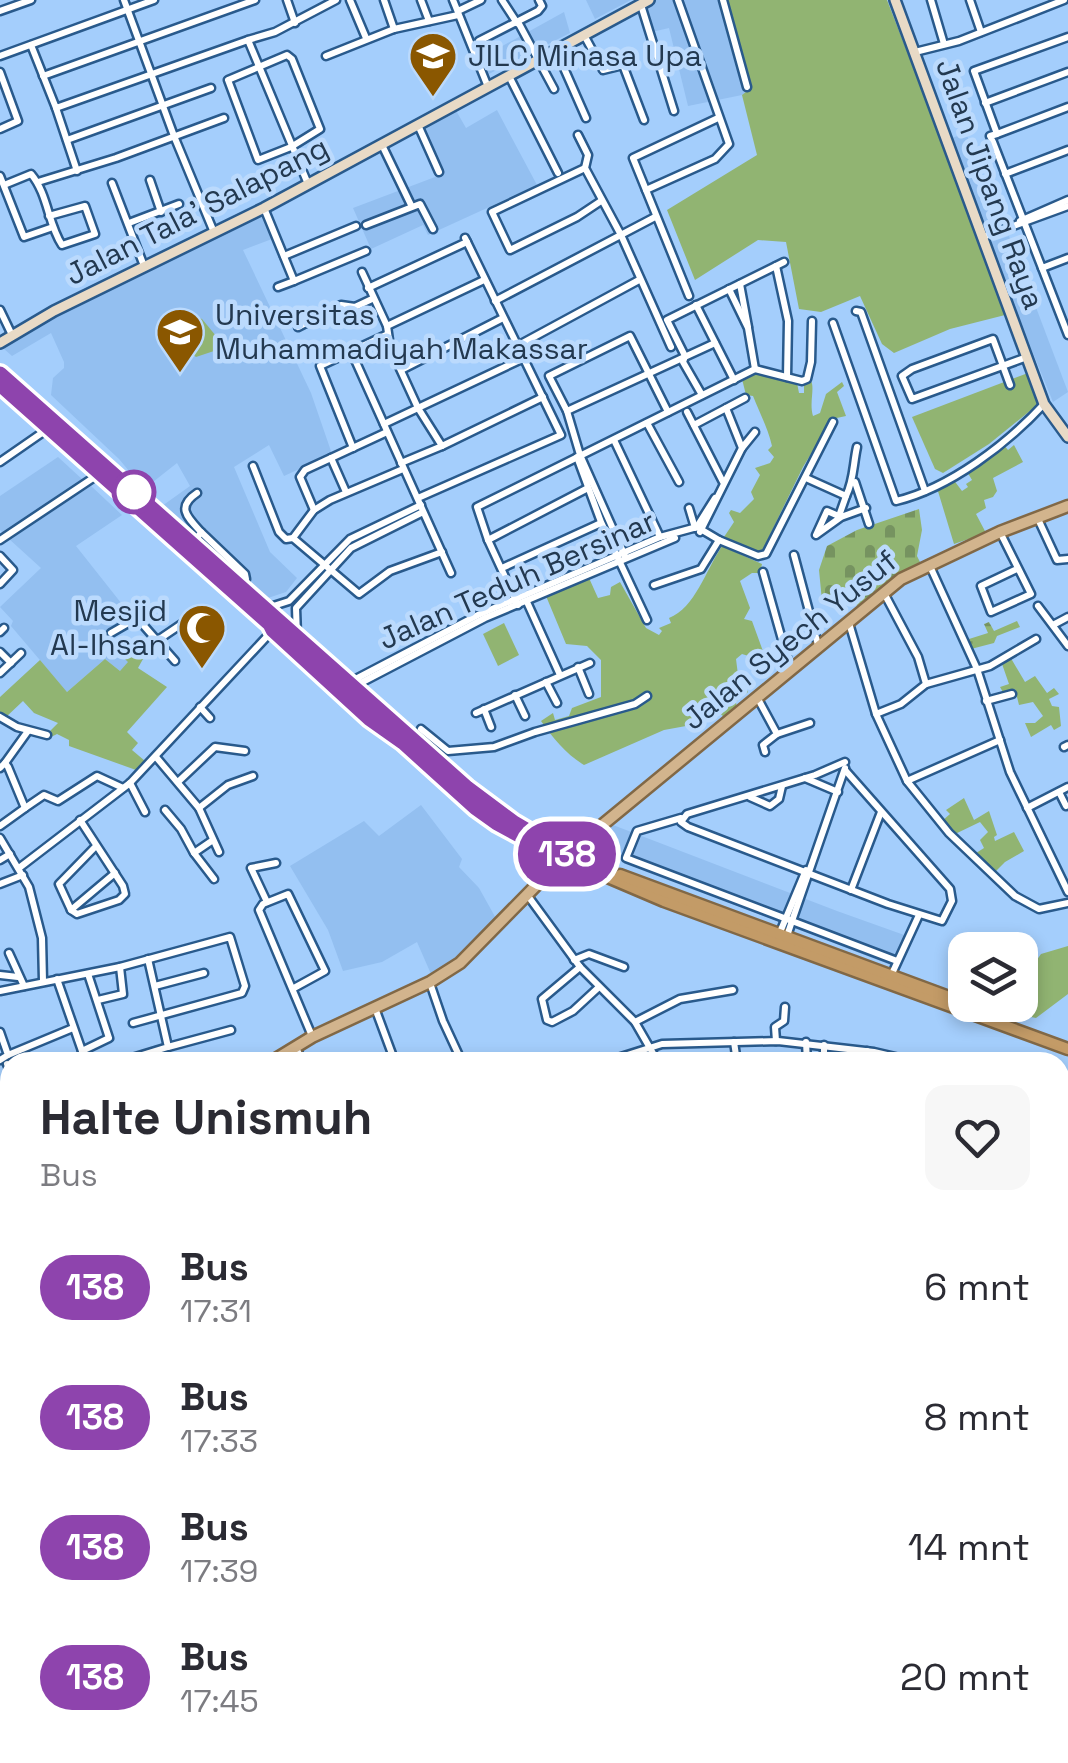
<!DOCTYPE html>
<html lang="id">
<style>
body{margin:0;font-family:"Space Grotesk",sans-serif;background:#f7f7f7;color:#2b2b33;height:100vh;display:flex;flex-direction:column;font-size:38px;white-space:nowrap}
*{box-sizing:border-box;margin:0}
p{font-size:32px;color:#7c7c81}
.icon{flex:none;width:55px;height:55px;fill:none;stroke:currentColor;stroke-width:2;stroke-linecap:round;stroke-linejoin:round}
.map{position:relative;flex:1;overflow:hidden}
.side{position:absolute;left:0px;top:1052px;width:1070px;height:712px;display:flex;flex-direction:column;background:#fff;border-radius:30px 30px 0 0;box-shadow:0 5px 15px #0003}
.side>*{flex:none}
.badge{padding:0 20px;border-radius:32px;font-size:35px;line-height:65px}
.controls{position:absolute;left:948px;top:932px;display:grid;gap:20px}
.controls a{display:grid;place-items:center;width:90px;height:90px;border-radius:20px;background:#fff;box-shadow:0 5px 15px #0003;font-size:50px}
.map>.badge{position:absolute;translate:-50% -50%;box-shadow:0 0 0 5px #fff}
.round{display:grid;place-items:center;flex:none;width:105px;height:105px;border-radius:20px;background:#f7f7f7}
.headline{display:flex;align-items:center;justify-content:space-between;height:170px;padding:0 40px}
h1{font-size:48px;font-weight:700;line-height:75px}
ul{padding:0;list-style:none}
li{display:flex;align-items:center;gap:30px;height:130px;padding:0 40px}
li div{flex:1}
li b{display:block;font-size:38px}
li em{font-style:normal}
li .badge{min-width:110px;font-weight:700;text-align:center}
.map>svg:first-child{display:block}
.built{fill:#93bff0}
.green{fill:#91b472}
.wetland{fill:url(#wetland-marsh)}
.cemetery{fill:url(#cemetery-stones)}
.water{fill:url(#water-waves);stroke:#745c95;stroke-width:2.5}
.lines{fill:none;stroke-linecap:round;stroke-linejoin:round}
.minor-casing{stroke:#295a8c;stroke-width:11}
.tertiary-casing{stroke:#295a8c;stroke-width:12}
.secondary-casing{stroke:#295a8c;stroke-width:14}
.primary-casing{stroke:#816846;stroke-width:15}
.trunk-casing{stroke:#816846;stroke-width:15}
.minor{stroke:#fff;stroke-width:6}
.tertiary{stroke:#fff;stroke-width:8}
.secondary{stroke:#e8dac6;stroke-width:9}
.primary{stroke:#d2b48d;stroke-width:10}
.trunk{stroke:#c39b67;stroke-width:10}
.line-casing{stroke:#fff;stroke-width:22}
.line{stroke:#8e44ad;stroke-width:15}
.stop-dot{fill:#fff;stroke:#8e44ad;stroke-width:5}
.labels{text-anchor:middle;stroke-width:9;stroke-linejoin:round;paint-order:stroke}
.poi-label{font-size:30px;fill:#233950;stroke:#bbdafd;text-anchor:start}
.street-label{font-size:30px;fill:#233950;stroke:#bbdafd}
</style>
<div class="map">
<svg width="1068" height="1763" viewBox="0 0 1068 1763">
<defs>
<pattern id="wetland-marsh" width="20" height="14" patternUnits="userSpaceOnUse" patternTransform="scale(2.5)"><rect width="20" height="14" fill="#91b472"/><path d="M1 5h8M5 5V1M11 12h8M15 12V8" fill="none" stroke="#769360"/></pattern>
<pattern id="cemetery-stones" width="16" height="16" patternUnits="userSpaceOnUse" patternTransform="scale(2.5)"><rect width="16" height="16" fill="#91b472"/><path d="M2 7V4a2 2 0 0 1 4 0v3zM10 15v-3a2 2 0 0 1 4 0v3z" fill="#769360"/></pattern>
<pattern id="water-waves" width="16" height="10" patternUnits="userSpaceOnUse" patternTransform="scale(2.5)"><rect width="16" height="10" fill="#966bb2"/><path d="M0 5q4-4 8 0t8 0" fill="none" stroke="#7a5993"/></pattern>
</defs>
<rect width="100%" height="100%" fill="#a4cefc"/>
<g class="built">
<polygon points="586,0 631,0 595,19"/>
<polygon points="654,0 728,0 751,89 742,95 688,106 669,28 652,32 646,4"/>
<polygon points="564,12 570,33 485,76 477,60"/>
<polygon points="454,107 466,128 497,110 537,185 428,235 423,225 371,249 353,208 443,174 421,125"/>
<polygon points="966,133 1001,220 982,226 949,139"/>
<polygon points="260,210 272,239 243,250 311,393 332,454 284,476 269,445 234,467 270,552 297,578 286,592 268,598 162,506 190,486 177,463 144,489 119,459 51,395 53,378 64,368 64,362 51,333 12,356 3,348 50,318"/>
<polygon points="1009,236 1068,392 1053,402 988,243"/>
<polygon points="58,457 83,480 3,533 0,530 0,496"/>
<polygon points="91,486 122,515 76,546 129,613 102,639 129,662 120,671 105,659 67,692 11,626 13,621 0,607 41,568 8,538"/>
<polygon points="421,805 462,859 459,867 479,888 498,922 453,965 431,974 417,942 382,962 343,971 328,930 290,866 364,821 379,836"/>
<polygon points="613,825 837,911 907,936 893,966 661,876 605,850 601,835"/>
</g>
<g class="green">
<polygon points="728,0 887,0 1009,314 950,329 894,353 882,344 860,296 821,312 799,309 786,242 758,240 695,280 667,210 757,155 742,95 751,88"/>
<polygon points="190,314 202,319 221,342 220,349 196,357 176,341 176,330"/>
<path d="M756 372 797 383 799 393H804V385L811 381C815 388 809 403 813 416L820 413 826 394 842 382 844 386 837 392 846 416 832 419 803 467 761 553 724 537 734 522 729 513 731 510 740 513 754 499 751 492 760 475 755 468 770 463 774 457 768 450 772 446C768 428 760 414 753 396L746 395 742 379Z"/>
<polygon points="1028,373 1039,399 1036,406 989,444 943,473 935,469 912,417"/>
<polygon points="1003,444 1008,450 1014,445 1023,462 993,478 997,491 993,497 984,500 986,508 976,514 986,533 954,544 937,488 953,479 962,491 968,487 966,484 972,480 966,470"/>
<path d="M722 546 762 564 760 573H752L740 581 750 608 744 619 752 621 764 654 755 658 742 654 736 659 738 675 748 692 736 702 737 708 727 719 719 713 697 724 664 730 584 765C567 755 552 737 541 721L553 713 555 720 569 716 572 708 601 697V660L587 646 566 644 546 596 589 578 598 598 610 595 611 587 620 582 646 628 659 635 662 631 659 628 671 623 669 618C695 608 706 570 722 546Z"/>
<polygon points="504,623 519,655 498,666 483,634"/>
<polygon points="128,644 143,659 138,668 167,687 127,732 138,743 132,750 145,761 136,770 69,746 69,740 57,734 51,737 49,732 58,723 34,713 23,701 5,718 0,715 0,697 40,660 67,692 105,659 120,671 128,662 119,653"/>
<polygon points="1009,655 1025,682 1035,676 1047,693 1054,688 1059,694 1049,699 1052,706 1059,707 1061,726 1054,730 1051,725 1031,737 1025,723 1035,723 1043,716 1033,702 1019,705 1015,689 1004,694 1000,687 1009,684 1001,661"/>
<polygon points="964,798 974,820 989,811 997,835 994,837 995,841 1014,832 1024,851 1005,862 992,875 973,855 984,848 980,840 988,832 980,822 953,835 942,821 950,814 946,810"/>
<polygon points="1068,946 1068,994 1036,1018 986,1008 988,1005 1020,1005 1020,984 1041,954"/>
</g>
<polygon class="wetland" points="1017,621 1020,627 997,636 994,643 971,649 969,639 988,633 984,624 989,622 994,631"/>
<polygon class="cemetery" points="919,509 922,530 917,556 920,562 891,579 857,606 848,588 827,603 822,601 819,570 827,546 857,530"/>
<g class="water">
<polygon points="1060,1325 1068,1329 1068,1490 1060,1487"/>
<polygon points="10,1408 10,1755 32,1755 27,1763 0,1763 0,1416"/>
</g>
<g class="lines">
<g class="minor-casing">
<g id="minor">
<polyline points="124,0 174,136 213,230"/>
<polyline points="287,0 295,23"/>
<polyline points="350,0 366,38"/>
<polyline points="384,0 394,29"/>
<polyline points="421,0 429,21"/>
<polyline points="453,0 488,87"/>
<polyline points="502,0 517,23"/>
<polyline points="723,0 747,87"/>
<polyline points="931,0 944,44"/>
<polyline points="970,0 981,32"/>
<polyline points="641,5 674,111"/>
<polyline points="460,10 481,0"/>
<polyline points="0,11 31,0"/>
<polyline points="518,22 554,89"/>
<polyline points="584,35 603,70 623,65 644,120"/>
<polyline points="1068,37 974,71 997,134 990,136 993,142 1042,268 1068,258"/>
<polyline points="479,41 538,11 542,6 539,0"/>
<polyline points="31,45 56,108 248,40"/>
<polyline points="556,50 586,118"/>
<polyline points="915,52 959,41 1064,0"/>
<polygon points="287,55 292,59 320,129 291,147 258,160 228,80"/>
<polyline points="0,56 154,0"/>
<polyline points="326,56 394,29 458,15"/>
<polyline points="0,72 18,121 0,129"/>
<polyline points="43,76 255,0"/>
<polyline points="509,76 558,173"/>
<polyline points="985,103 1068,72"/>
<polyline points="56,108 77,171"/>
<polyline points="418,125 439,172"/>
<polyline points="997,134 1068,107"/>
<polyline points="578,135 588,155 585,168 621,235 671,347"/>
<polyline points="67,140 211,88"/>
<polyline points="382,145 411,205"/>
<polyline points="585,168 492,212 510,250 577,217 601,201"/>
<polyline points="1005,174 1068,150"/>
<polyline points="0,176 24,237 53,227"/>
<polyline points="150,180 161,212"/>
<polyline points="38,182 116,158 224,118"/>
<polyline points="112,183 144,266"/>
<polyline points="308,184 248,40 275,32 336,0"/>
<path d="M4 185 31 174C48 194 48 224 62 245L95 234 85 206 49 216"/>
<polyline points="646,190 715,159 729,144 678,0"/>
<polyline points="264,208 294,281 366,251"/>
<polyline points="1020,221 1068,200"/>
<polyline points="129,223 179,204"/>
<polyline points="366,225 420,204 433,229"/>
<polyline points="983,237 1068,206"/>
<polyline points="284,256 356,226"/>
<polyline points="776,266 788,321 787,377"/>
<polyline points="1042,268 1068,335"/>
<polyline points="362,272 387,326 390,347 418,408 442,446 401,463"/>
<polyline points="740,284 748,327"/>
<polyline points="278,287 294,281"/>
<polyline points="368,288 467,242 465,238"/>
<polyline points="689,296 633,158 718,118"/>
<polyline points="495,301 655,217"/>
<polyline points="696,305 734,380"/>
<polyline points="0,310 12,335"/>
<polyline points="856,311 861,312 925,491"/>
<path d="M833 323 896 501C950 488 1007 444 1044 404"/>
<polyline points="387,326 484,280"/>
<polyline points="298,327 341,305 355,307 372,299"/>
<polyline points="519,345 639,280"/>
<polyline points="351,351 451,573"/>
<polyline points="755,369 802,381 807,379 811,362 812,321"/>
<polyline points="401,370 503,318"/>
<polyline points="1010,385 993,339 912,369 902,376 912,399 1027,357"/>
<polyline points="702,395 683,362 685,356 667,320 784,262"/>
<polyline points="567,411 549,376 630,336 668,412"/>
<polyline points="687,412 723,482"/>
<polyline points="647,423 679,482"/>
<polyline points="384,424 524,358"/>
<polyline points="694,425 745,398"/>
<polyline points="614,440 660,537"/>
<polyline points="442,446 543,397"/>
<polyline points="353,448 320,366 386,335"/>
<polyline points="742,448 755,432"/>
<polyline points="577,457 601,522 647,620"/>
<polyline points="0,462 49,428"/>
<polyline points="253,466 279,532 286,539 293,538 314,510 330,500 403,469"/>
<path d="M806 478 846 496C854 480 853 465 857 447"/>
<polyline points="855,482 869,524"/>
<polyline points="346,492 331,458 387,432"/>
<polyline points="418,498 561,435 467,242"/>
<polyline points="689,508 695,528"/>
<polyline points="314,510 300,477 305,470 331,458"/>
<polyline points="839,516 846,496"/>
<polyline points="841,517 827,511 816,535 841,517 866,508"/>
<polyline points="1038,519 1057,560 1068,559"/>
<polyline points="698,525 715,498"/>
<polyline points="201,532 245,574 246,579 241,588"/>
<polyline points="700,532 742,448 726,408"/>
<polyline points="1000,532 1031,594 991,612 981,586 1017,569"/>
<polyline points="293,538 359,594 390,571 442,552"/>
<polyline points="0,540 99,474"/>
<polyline points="488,540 588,488"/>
<polyline points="719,540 758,556 766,554 833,422"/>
<path d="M193 545 201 532C187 517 176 507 197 493"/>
<polyline points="794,555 818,645"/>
<polyline points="0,556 13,570 0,584"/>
<polyline points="625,556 580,455 567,411 715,343"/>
<polyline points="929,564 977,669 1010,772 1068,892"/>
<polyline points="502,568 601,523"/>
<polyline points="763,572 790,668"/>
<polyline points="527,602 560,675"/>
<polyline points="518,605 488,540 477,507 755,369 748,328 729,289"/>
<polyline points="1038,606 1068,646"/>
<polyline points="267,608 289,601 350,539 421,505"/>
<polyline points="849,623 876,714 907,781 949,833 1015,896 1039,909 1068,903"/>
<polyline points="1053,625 1068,617"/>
<polyline points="0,632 4,628"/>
<polyline points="111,633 137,618 175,661"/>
<polyline points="297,636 296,608 351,548 423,512"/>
<polyline points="158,640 186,621"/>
<polyline points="0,652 11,663"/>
<polyline points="578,667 589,694"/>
<polyline points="0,673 21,653"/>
<polyline points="546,682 557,703"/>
<polyline points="348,683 478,615 660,537 697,527 719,540 701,569 654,585"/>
<polyline points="926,684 990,666 1036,639"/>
<polyline points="353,687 485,618 675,538"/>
<polyline points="515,695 525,716"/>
<polyline points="757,697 777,734 763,745 765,752"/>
<polyline points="986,701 1012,694"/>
<polyline points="200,707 210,718"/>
<polyline points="484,709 491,727"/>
<polyline points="476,713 590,663"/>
<polyline points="876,714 901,704 926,684 918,657 884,593"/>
<polyline points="0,717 17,727 47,735"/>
<polyline points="421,729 448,751 494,747 535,732 635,704 647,696"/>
<polyline points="777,734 810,723"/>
<polyline points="1064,747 1068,745"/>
<polyline points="156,757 199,808 219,852"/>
<polyline points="5,763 28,731"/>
<polyline points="0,768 5,763 8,767 25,808 0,826"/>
<polyline points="845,768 792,921 897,961"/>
<polyline points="845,770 950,889 952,901 942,921 888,904 688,827 681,822 687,814 815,775 845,762"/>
<polyline points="805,778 838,792"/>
<polyline points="179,781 215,747 245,751"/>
<polyline points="907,781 1000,740"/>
<polyline points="130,783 145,812"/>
<polyline points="1059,792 1066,806"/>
<polyline points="750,797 770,806 779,799 782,786"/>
<polyline points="25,808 44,795 58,801 97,776 123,788"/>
<polyline points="199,808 228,785 253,776"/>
<polyline points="1027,808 1068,787"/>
<polyline points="165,810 181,829 194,853 213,840"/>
<polyline points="681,818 637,831 626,858 792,921 786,939"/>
<polyline points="80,820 123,886 125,894 119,900 77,914 71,910 59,884 96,846"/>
<polyline points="0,838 29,887 42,938 43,981"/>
<polyline points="194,853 214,879"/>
<polyline points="0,860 10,854"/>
<polyline points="19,868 130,783 273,630"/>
<polyline points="0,884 23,875"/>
<polyline points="851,890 881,812"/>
<polyline points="528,896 580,967 635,1022 658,1062"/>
<polyline points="267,902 251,868 276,863"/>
<polyline points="71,910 115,873"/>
<polyline points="778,937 806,870"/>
<polyline points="9,953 24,986"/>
<polyline points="574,960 589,954 624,967"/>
<polyline points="1020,964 1030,945"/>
<polyline points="580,967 542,999 547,1020 552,1022 573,1011 599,987"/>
<polyline points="0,975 18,977"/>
<polyline points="890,978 919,915"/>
<polyline points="57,979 82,1051 93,1062"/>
<polyline points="430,983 443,1021 462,1062"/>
<polyline points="155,986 204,973"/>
<polyline points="294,988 325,971 288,894 263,904 259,910 312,1036"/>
<polyline points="0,991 120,967 230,937 245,986 242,993 133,1023"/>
<polyline points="98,1000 123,994 120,967"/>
<polyline points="375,1008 395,1062"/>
<polyline points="980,1016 985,1005"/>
<polyline points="635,1022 680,999 733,990"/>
<polyline points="0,1032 8,1055 0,1060"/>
<polyline points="776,1041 775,1027 784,1021 785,1007"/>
<polyline points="734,1042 737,1062"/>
<polyline points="806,1042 807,1062"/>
<polyline points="168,1047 231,1030"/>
<polyline points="296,1048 303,1062"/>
<polyline points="82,1051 109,1038 88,974"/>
<polyline points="8,1055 73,1028"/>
<polyline points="69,1062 86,1055"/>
<polyline points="119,1062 168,1047 148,959"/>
<polyline points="475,1062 482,1062"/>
<polyline points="605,1062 662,1044 778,1041 874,1052 917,1062"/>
<polyline points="824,1062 824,1045"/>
<polyline points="867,1062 867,1051"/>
<polyline points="7,1064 10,1071"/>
<polyline points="1060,1095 1068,1096"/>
<polyline points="0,1114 10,1110"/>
<polyline points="0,1137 10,1169"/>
<polyline points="1060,1137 1068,1123"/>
<polyline points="1060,1201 1068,1206"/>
<polyline points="0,1225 10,1221"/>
<polyline points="0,1308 10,1305"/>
<polyline points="0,1334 10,1326"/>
<polyline points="0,1356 10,1349"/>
<polyline points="1060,1547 1068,1548"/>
<polyline points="1062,1708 1068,1738"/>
<polyline points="114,1755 122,1763"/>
<polyline points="228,1755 239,1763"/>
<polyline points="464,1755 467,1763"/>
<polyline points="502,1755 505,1763"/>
<polyline points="651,1755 656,1763"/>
<polyline points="691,1755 696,1763 716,1755"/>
<polyline points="815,1755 818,1763"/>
<polyline points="972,1755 974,1763"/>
<polyline points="176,1763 183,1755"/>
<polyline points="336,1763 345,1755"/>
<polyline points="379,1763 383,1755"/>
<polyline points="510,1763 525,1755"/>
<polyline points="764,1763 783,1758 787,1763"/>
<polyline points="1020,1763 1021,1763"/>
</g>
</g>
<g class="tertiary-casing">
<g id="tertiary">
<polyline points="1060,1708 1068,1707"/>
<polyline points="870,1763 879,1755"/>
</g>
</g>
<g class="secondary-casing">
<g id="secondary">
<polyline points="895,0 1044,404 1068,437"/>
<polyline points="0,343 54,311 264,208 649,0"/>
</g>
</g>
<g class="primary-casing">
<g id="primary">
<polyline points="271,1062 312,1037 430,982 460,963 567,854 901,579 1000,532 1068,506"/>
<polyline points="0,1242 10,1235"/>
</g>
</g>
<g class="trunk-casing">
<g id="trunk">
<polyline points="0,373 467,788 514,823 554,846"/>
<polyline points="0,384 270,623 273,630 369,718 403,743 476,808 556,855 664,901 1068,1049"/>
<polyline points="620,875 965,1003"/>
</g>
</g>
<use href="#minor" class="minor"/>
<use href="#tertiary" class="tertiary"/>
<use href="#secondary" class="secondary"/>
<use href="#primary" class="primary"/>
<use href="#trunk" class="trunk"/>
</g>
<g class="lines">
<g class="line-casing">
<polyline id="line" points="0,374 467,788 514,823 567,854 562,858 497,823 476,808 403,742 369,718 273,630 270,624 0,384"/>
</g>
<use href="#line" class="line"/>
</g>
<defs>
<g id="university-pin" transform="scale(2.5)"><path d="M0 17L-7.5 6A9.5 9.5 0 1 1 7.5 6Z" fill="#8a5700" stroke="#bbdafd"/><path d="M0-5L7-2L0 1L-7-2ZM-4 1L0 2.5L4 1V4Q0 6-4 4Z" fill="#fff"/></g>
<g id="mosque-pin" transform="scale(2.5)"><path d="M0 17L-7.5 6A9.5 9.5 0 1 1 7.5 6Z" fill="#8a5700" stroke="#bbdafd"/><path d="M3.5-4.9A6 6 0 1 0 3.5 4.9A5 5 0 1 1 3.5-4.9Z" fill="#fff"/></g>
</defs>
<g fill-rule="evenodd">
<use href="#university-pin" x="433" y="56"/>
<use href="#university-pin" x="180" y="332"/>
<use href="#mosque-pin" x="202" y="628"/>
</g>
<circle class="stop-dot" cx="134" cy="492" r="20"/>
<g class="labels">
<g class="poi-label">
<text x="468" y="66">JILC Minasa Upa</text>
<text x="215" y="325">Universitas<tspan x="215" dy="34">Muhammadiyah Makassar</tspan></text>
<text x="167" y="621" text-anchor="end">Mesjid<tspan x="167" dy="34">Al-Ihsan</tspan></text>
</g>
<g class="street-label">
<text transform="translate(990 184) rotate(70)" y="10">Jalan Jipang Raya</text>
<text transform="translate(197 211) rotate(-27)" y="10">Jalan Tala' Salapang</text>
<text transform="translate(517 580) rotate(-24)" y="10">Jalan Teduh Bersinar</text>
<text transform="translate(790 640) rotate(-39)" y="10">Jalan Syech Yusuf</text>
</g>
</g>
</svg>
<div class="controls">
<a><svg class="icon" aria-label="layers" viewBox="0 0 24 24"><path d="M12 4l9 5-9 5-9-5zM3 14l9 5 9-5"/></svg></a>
</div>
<b class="badge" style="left:567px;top:854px;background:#8e44ad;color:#fff">138</b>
<section class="side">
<div class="headline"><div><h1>Halte Unismuh</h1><p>Bus</p></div><a class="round"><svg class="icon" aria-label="heart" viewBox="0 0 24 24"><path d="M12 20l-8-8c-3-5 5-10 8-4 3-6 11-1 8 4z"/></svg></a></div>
<ul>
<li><span class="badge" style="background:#8e44ad;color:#fff">138</span><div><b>Bus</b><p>17:31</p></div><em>6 mnt</em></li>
<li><span class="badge" style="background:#8e44ad;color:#fff">138</span><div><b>Bus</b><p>17:33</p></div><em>8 mnt</em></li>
<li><span class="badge" style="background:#8e44ad;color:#fff">138</span><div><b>Bus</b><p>17:39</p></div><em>14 mnt</em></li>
<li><span class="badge" style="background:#8e44ad;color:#fff">138</span><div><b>Bus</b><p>17:45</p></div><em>20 mnt</em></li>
</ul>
</section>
</div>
